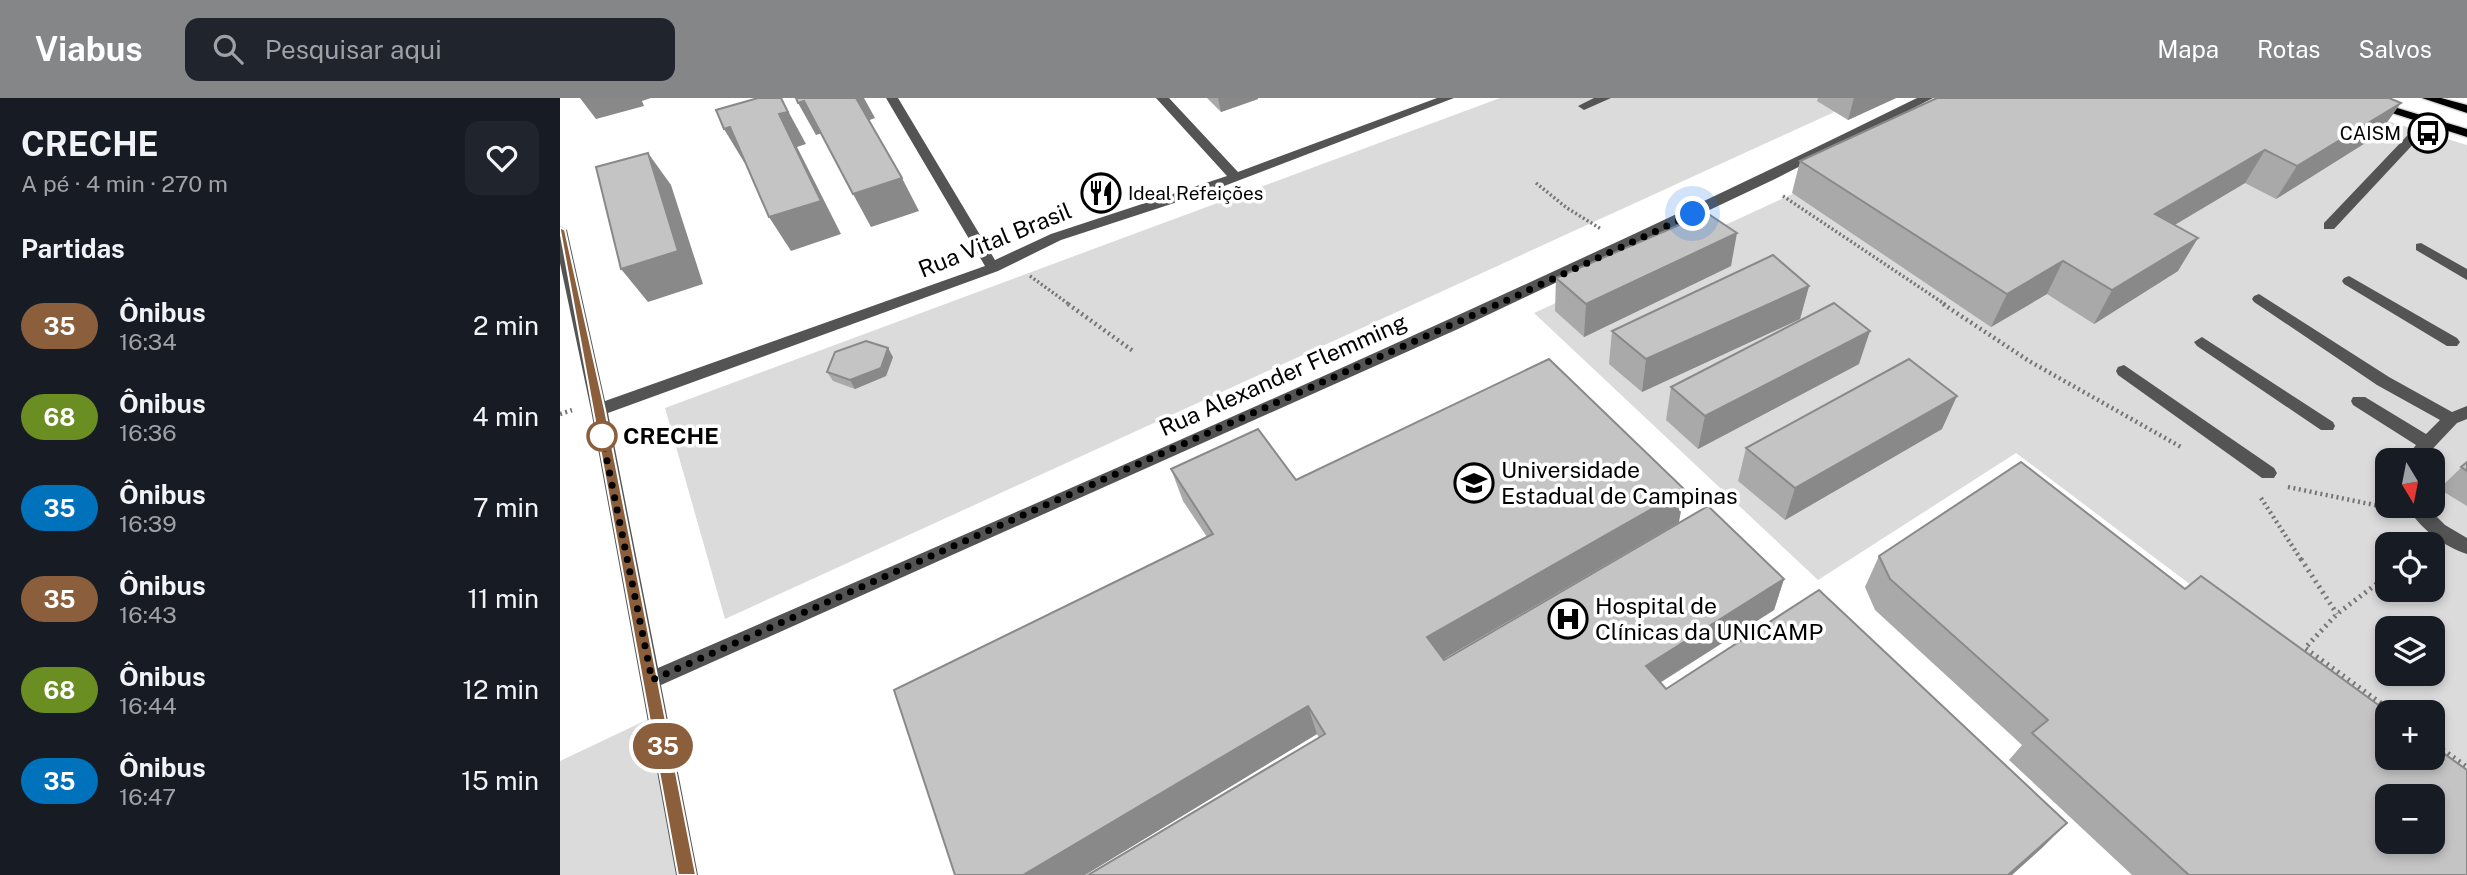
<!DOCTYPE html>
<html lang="pt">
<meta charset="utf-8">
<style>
body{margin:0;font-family:"Public Sans",sans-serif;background:#20242c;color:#f1f3f6;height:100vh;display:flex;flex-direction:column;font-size:26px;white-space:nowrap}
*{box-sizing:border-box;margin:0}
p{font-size:23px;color:#9ea1a6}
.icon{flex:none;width:38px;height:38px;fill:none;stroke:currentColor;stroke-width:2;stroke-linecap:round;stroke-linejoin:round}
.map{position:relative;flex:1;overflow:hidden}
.details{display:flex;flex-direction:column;background:#171b24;width:560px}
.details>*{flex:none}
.badge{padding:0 14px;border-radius:23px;font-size:24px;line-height:46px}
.needle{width:46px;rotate:170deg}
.fabs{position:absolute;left:1815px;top:350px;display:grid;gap:14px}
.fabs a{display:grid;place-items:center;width:70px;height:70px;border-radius:14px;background:#171b24;box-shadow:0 4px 10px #0003;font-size:35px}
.you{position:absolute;width:35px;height:35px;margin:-18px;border:5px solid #fff;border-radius:50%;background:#1a73e8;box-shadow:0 0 0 10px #1a73e833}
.map>.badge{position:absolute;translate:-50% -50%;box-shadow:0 0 0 4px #fff}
h2{padding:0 21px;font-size:26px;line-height:63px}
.round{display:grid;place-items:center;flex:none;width:74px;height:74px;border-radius:14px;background:#20242c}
.overview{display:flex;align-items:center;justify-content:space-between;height:119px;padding:0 21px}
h1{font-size:33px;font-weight:700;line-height:52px}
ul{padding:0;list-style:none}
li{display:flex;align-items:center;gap:21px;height:91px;padding:0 21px}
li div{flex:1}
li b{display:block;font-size:26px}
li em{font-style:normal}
li .badge{min-width:77px;font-weight:700;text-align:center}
header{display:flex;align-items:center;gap:42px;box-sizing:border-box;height:98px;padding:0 35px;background:#858687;color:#fff}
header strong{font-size:33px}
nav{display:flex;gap:38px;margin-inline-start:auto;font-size:24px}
.search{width:490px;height:63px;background:#20242c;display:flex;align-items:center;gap:18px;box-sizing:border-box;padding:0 24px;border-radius:14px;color:#9ea1a6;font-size:26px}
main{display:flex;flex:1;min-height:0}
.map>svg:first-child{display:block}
.green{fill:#dbdbdb;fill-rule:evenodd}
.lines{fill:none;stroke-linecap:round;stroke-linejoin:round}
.major-casing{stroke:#dbdbdb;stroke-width:3}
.path-far2{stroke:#767676;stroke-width:3.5;stroke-dasharray:2 2.5;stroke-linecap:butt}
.path-far1{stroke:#767676;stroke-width:4.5;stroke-dasharray:2 3.5;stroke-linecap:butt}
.path{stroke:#767676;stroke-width:5;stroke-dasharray:2 4.5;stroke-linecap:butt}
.minor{fill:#545454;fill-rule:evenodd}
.major{fill:#000;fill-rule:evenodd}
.wall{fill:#a9a9a9}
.shaded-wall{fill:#898989}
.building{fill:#c4c4c4;stroke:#898989;stroke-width:2;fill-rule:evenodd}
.line{fill:#8b5e3c;stroke:#fff;stroke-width:2}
.walk{stroke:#000;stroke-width:7;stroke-dasharray:0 12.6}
.stop-dot{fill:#fff;stroke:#8b5e3c;stroke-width:3.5}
.labels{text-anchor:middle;stroke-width:7;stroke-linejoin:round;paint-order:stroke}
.far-poi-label{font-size:19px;fill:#000;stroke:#fff;text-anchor:end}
.street-label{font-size:23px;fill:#000;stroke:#fff}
.stop-label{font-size:23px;font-weight:bold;fill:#000;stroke:#fff;text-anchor:start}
.poi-label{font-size:23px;fill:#000;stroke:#fff;text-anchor:start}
</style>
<header>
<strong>Viabus</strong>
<div class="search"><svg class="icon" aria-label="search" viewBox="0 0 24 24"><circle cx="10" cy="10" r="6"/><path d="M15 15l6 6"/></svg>Pesquisar aqui</div>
<nav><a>Mapa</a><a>Rotas</a><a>Salvos</a></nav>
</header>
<main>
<section class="details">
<div class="overview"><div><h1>CRECHE</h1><p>A pé · 4 min · 270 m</p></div><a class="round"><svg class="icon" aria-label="heart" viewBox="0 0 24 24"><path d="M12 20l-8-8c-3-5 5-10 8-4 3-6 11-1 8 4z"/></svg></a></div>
<h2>Partidas</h2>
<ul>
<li><span class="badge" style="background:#8b5e3c;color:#fff">35</span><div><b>Ônibus</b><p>16:34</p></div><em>2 min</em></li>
<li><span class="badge" style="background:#6b8e23;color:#fff">68</span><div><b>Ônibus</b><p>16:36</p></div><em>4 min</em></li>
<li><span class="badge" style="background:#0072bc;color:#fff">35</span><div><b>Ônibus</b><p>16:39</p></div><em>7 min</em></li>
<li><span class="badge" style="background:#8b5e3c;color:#fff">35</span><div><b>Ônibus</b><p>16:43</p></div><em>11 min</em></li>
<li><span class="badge" style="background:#6b8e23;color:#fff">68</span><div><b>Ônibus</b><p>16:44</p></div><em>12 min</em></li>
<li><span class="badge" style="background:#0072bc;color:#fff">35</span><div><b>Ônibus</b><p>16:47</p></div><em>15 min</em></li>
</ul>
</section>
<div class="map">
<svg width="1907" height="777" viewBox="0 0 1907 777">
<rect width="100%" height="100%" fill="#fff"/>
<g class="green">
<polygon points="940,0 1305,0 165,521 105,310"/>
<path d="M1441 0H1751L1907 47V701L1872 660V614H1827L1729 561 1456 355 1258 482 974 215ZM1827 362H1872V408H1827ZM1827 446H1872V492H1827ZM1827 530H1872V576H1827Z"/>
<polygon points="97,617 116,777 0,777 0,663"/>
</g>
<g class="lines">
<g class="major-casing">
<g id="major">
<polygon points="1785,0 1804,0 1907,31 1907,39"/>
<polygon points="1862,0 1881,0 1907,7 1907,15"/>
</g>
</g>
<g class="path-far2">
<polyline points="976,85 1007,110 1041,131"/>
<polyline points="1223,98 1386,207"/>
<polyline points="470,178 510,207"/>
</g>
<g class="path-far1">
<polyline points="508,206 573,253"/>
<polyline points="1383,206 1469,263 1621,349"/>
<polyline points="0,316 12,312"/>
<polyline points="1728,389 1829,410"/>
<polyline points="1701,400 1742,463"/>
</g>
<g class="path">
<polyline points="1741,461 1777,516"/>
<polyline points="1827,478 1777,516 1745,550 1833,614"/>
<polyline points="1872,644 1907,669"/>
</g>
<g class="minor">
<path d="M326 0H338L435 162 491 136 667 78 596 0H609L678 74 877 0H894L651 93 501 142 438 173 48 315 98 570C521 386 944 204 1357 0H1373L1215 81 898 231 101 587 138 777H116L31 312 0 165V128L7 132 45 303 425 168Z"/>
<polygon points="1034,0 1051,0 1024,12 1018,8"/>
<polygon points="1868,19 1874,23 1872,26 1774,131 1764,131 1764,125 1864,20"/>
<polygon points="1861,145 1907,171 1907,182 1856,152 1856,146"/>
<polygon points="1789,178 1897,240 1900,244 1897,248 1887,248 1784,186 1782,183 1784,180"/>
<polygon points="1699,196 1829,279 1892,314 1907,308 1907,321 1897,325 1862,362 1844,362 1856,347 1793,307 1791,303 1793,299 1805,299 1866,336 1880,322 1817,287 1694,204 1692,201 1694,198"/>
<polygon points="1642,239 1773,324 1775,328 1773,332 1761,332 1637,248 1634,244"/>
<polygon points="1564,267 1714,370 1717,375 1714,380 1702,380 1558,277 1556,273 1558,269"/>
<path d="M1847 408H1866L1885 427 1907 440V456C1883 448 1859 430 1847 408Z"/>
</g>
<use href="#major" class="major"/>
</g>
<g class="wall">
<polygon points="647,0 698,0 698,1 661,14"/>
<polygon points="1258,0 1336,0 1288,22 1257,3"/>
<polygon points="1818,37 1716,101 1685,85 1615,127 1618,173 1534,226 1487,196 1431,229 1232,95 1240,63"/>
<polygon points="1171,168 1024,239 995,213 996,180"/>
<polygon points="1249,188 1240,221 1082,294 1049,266 1052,233"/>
<polygon points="333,259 326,278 295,291 273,283 267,274"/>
<polygon points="1299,266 1138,351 1106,322 1111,289"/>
<polygon points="1382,331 1225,422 1178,383 1186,350"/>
<polygon points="1907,364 1907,408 1879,391"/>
<polygon points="611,371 736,382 1119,424 883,561 1224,481 1214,512 1100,585 1106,591 1482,750 759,640 757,636 525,777 395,777 647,439 623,403"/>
<polygon points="1319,458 1907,777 1572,777 1449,662 1462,647 1315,512 1305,489"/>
</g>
<g class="shaded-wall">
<polygon points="20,0 91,0 82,3 84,8 36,21"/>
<polygon points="221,0 246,46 237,49 281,136 231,153 209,119"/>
<polygon points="295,0 304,0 315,20 307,23"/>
<polygon points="658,0 698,0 698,1 661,14"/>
<polygon points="1294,0 1336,0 1288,22"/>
<polygon points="244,3 262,35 256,37 238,5"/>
<polygon points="1841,5 1818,37 1716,101 1737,68"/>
<polygon points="170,29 191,62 184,64 164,31"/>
<polygon points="1705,52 1685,85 1577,149 1595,116"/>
<polygon points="88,55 111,87 143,186 88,204 61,171"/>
<polygon points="342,80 359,113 311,129 293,96"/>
<polygon points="1177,135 1171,168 1024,239 1026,206"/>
<polygon points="1638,140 1618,173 1534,226 1552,192"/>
<polygon points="1503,163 1487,196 1431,229 1447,196"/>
<polygon points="1249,188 1240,221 1082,294 1086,261"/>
<polygon points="1310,233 1299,266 1138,351 1145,318"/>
<polygon points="328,250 333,259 326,278 295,291 290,282"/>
<polygon points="1397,298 1382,331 1225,422 1235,390"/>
<polygon points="1125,392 1119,424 870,569 867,539"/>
<polygon points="1224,481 1214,512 1080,597 1086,568"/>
<polygon points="748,608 757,636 525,777 463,777"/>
<polygon points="1507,725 1482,750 1452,777 1448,777"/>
</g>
<g class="building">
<polygon points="198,0 221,0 228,14 219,16 261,103 209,119 170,29 164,31 156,12"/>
<polygon points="236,0 296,0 342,80 293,96 244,3 238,5"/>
<polygon points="1377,0 1829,0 1841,5 1737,68 1705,52 1595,116 1638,140 1552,192 1503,163 1447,196 1240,63"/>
<polygon points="88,55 118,153 61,171 36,69"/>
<polygon points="1147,115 1177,135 1026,206 996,180"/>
<polygon points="1213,157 1249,188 1086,261 1052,233"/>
<polygon points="1274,205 1310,233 1145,318 1111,289"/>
<polygon points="306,243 328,250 321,270 290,282 267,274 275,254"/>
<polygon points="989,261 1125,392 867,539 884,562 1148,408 1224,481 1086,568 1106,591 1259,492 1507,725 1448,777 528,777 765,636 748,608 463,777 395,777 334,592 653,436 611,371 698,331 736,382"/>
<polygon points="1349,261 1397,298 1235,390 1186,350"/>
<path d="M1461 364 1625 491 1641 478 1828 614H1827V660H1872V647L1907 672V777H1629L1472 635 1488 622 1330 481 1319 458ZM1827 698H1872V744H1827Z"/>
<polygon points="1907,364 1907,373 1901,369"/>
</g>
<polygon class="line" points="0,129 5,132 45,312 136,777 118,777 33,312 0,132"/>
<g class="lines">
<polyline class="walk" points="42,338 92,582 945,203 1133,116"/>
</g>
<defs>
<g id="bus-ring" transform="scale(2.0125)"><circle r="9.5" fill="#fff" stroke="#000" stroke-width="1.5"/><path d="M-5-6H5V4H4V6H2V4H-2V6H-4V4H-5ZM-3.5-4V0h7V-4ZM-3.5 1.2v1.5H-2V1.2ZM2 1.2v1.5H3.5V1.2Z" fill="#000"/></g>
<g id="restaurant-ring" transform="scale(2.0125)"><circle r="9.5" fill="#fff" stroke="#000" stroke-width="1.5"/><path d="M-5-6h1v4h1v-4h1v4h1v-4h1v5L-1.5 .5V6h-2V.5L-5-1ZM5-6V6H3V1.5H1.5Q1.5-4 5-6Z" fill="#000"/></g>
<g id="university-ring" transform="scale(2.0125)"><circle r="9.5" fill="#fff" stroke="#000" stroke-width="1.5"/><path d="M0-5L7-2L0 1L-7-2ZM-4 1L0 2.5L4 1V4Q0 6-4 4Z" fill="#000"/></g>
<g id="hospital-ring" transform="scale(2.0125)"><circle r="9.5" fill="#fff" stroke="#000" stroke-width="1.5"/><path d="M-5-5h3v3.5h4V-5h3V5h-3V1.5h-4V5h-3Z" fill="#000"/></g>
</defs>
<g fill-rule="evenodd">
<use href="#bus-ring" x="1868" y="35"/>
<use href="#restaurant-ring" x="541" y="95"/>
<use href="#university-ring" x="914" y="385"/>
<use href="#hospital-ring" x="1008" y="521"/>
</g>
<circle class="stop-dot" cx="42" cy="338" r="14"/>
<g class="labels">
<g class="far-poi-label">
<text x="1841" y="42">CAISM</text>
<text x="568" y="102" text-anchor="start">Ideal Refeições</text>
</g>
<g class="street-label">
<text transform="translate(435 142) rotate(-22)" y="8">Rua Vital Brasil</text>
<text transform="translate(723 277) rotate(-24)" y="8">Rua Alexander Flemming</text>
</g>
<g class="stop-label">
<text x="63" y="346">CRECHE</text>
</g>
<g class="poi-label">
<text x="941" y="380">Universidade<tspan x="941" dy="26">Estadual de Campinas</tspan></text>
<text x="1035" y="516">Hospital de<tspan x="1035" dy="26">Clínicas da UNICAMP</tspan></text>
</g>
</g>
</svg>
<div class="fabs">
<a><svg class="needle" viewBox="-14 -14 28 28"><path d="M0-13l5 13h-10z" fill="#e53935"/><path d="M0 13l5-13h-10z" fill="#9ea1a6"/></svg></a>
<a><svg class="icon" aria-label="locate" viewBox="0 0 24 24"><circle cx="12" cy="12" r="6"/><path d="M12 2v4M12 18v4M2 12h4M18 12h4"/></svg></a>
<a><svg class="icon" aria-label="layers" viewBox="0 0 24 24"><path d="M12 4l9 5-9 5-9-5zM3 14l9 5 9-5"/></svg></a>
<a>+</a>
<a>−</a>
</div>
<div class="you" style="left:1133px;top:116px"></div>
<b class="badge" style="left:103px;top:648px;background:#8b5e3c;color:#fff">35</b>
</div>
</main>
